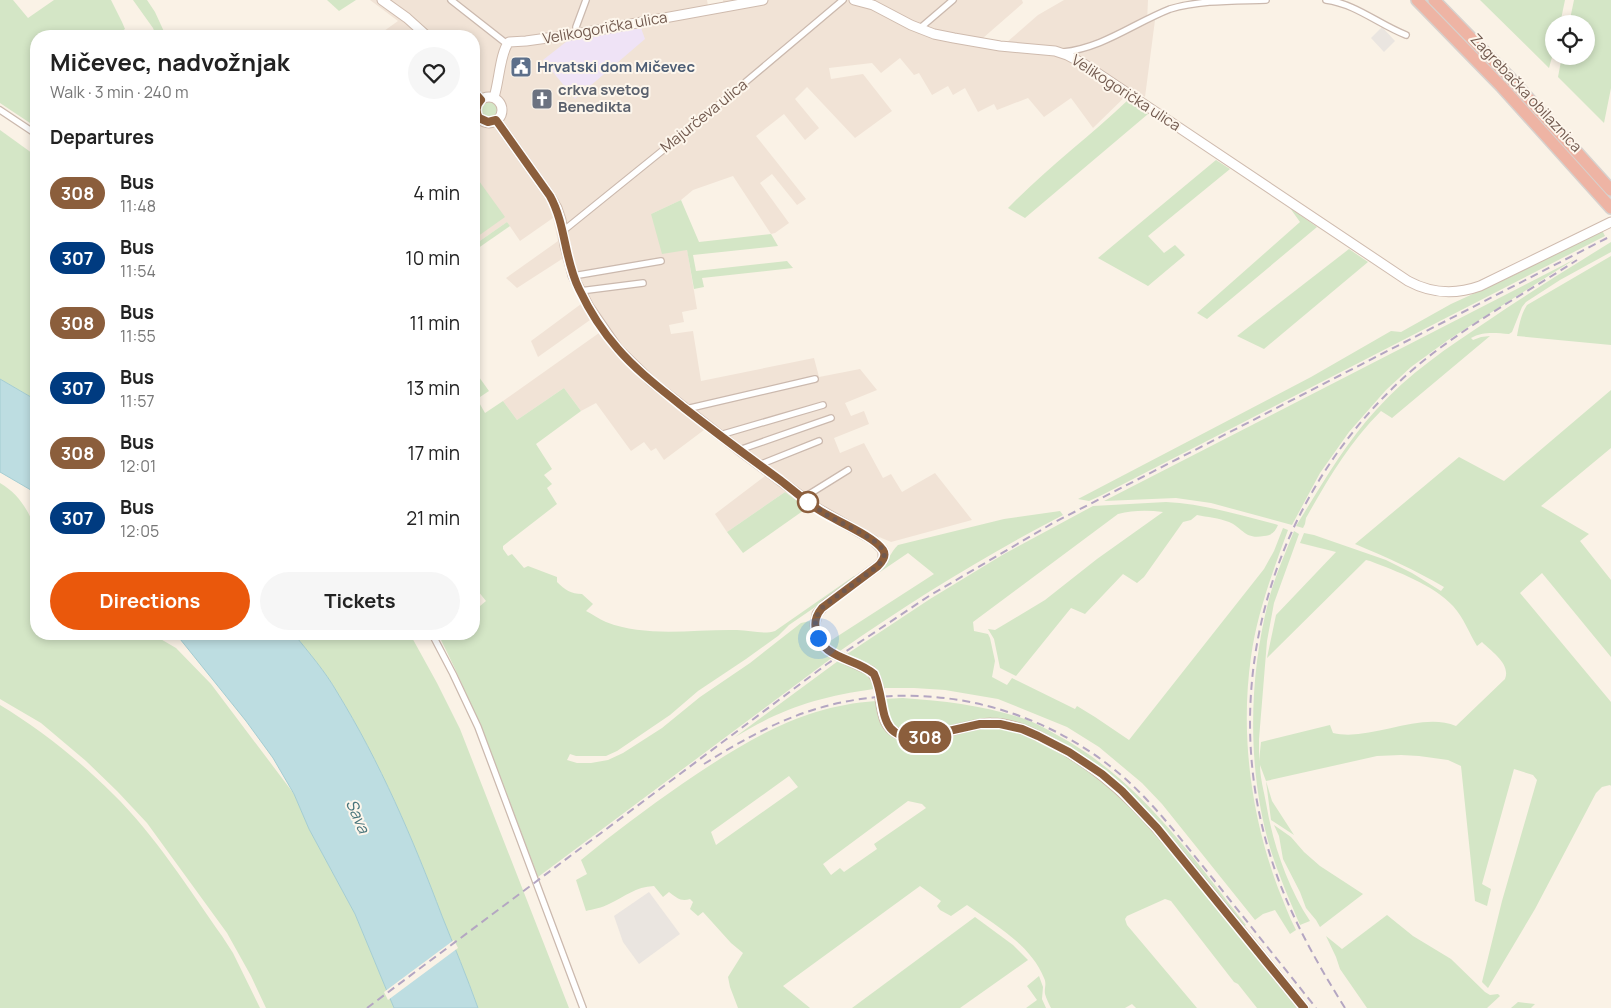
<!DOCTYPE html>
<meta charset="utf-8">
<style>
body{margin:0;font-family:Manrope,sans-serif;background:#f6f6f6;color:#222;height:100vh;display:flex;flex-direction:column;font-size:19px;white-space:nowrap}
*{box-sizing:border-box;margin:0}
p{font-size:16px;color:#767676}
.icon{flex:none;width:28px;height:28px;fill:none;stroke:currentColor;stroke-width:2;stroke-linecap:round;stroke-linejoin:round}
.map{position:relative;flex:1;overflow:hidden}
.drawer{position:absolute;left:30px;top:30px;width:450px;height:610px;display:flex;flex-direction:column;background:#fff;border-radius:20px;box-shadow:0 2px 8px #0003}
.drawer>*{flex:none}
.badge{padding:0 10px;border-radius:16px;font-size:18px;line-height:32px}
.tools{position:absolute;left:1545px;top:15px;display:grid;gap:10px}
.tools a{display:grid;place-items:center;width:50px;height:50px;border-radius:50%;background:#fff;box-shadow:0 2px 8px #0003;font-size:25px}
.you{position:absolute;width:25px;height:25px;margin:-12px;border:4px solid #fff;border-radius:50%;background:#1a73e8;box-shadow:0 0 0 8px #1a73e833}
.map>.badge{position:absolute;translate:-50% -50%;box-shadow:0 0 0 2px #fff}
h2{padding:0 20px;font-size:19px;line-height:45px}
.round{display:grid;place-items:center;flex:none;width:52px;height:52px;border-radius:26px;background:#f6f6f6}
.head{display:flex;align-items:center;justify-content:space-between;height:85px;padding:0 20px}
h1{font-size:24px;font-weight:700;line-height:38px}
.cta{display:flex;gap:10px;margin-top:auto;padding:10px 20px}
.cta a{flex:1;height:58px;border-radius:30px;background:#ea580c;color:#fff;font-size:20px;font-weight:700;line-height:58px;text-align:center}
.cta a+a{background:#f6f6f6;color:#222}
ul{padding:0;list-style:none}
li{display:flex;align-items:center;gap:15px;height:65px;padding:0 20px}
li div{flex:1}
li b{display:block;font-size:19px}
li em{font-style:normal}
li .badge{min-width:55px;font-weight:700;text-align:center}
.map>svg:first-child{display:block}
.residential{fill:#f1e3d6}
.industrial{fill:#eae5e0}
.education{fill:#efe3f6}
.green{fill:#d4e6c6;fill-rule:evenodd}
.water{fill:#bddde1;stroke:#a4cdd2}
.pier{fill:#faf2e6}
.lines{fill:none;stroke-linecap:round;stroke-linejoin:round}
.street-casing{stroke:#cbb9ae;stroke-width:8}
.secondary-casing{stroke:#cfbbae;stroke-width:11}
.highway-casing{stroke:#d7d1cd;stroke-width:14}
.street{stroke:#fff;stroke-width:5.5}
.secondary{stroke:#fff;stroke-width:9}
.highway{stroke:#eeb4a4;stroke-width:11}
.rail{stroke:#b4a6c2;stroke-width:2;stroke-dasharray:8 5;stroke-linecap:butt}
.line-casing{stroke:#fff;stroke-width:11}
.line{stroke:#8b5e3c;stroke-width:8}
.walk{stroke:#71594e;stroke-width:5;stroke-dasharray:0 9}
.stop-dot{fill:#fff;stroke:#8b5e3c;stroke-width:2.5}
.labels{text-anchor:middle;stroke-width:4;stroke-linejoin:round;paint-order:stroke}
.street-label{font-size:15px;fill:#71594e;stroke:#fdf6ec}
.service-label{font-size:15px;font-weight:bold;fill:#4e5e75;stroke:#fdf6ec;text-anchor:start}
.worship-label{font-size:15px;font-weight:bold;fill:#5b616d;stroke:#fdf6ec;text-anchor:start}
.water-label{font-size:16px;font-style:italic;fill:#47747b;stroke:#fdf6ec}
</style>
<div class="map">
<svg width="1611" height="1008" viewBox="0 0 1611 1008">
<rect width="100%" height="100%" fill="#faf2e6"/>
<polygon class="residential" points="370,0 707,0 708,6 723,3 723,0 1022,0 1023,3 983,38 1006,43 1038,15 1064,0 1148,0 1147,23 1155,20 1145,97 1133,89 1093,128 1071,98 1044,117 1028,98 997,110 994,104 978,112 965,88 953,95 948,86 932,95 919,73 914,75 900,58 881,73 872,63 829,68 831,79 863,74 892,111 855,138 807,87 795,99 819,128 805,140 784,114 756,136 806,199 797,205 772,174 760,183 789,223 775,233 771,234 733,176 693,190 681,200 651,214 687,249 697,309 682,312 684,322 669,325 671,334 693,331 701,381 814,358 819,377 860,369 877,390 845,403 851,416 864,411 869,424 834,438 840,453 864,443 883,478 891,474 902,492 935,473 972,520 891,542 872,534 868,540 807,508 785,492 727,532 715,514 765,476 704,430 664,460 656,448 651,451 644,442 631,451 596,403 581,411 564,388 517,420 503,401 599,333 590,320 538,357 531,341 581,304 574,290 562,259 517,288 506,278 558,241 553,218 520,241 507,222 474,245 474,36 377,36 398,21"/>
<g class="industrial">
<polygon points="1382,27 1395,41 1384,52 1371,38"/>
<polygon points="649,892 680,934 639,964 623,942 614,916"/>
</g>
<polygon class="education" points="641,28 645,39 575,99 543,60 571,38"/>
<g class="green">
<polygon points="0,0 13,0 28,18 54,0 111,0 122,22 125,29 115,36 36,36 36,127 0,103"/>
<polygon points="133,0 147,0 155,12 166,36 156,36 153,28"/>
<polygon points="327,0 356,0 339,11"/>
<polygon points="1480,0 1565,0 1560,24 1554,24 1554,50 1549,68"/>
<polygon points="1574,0 1611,0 1611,88 1604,123 1558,77 1562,56 1586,56 1586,24 1569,24"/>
<path d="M1128 100 1148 114 1025 218 1008 208C1046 169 1089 137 1128 100Z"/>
<circle cx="489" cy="109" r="9"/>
<polygon points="0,130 36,156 36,400 0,379"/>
<polygon points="1216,160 1230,169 1148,236 1164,253 1175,245 1185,255 1148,286 1098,258"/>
<polygon points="474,174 505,217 474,239"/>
<polygon points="681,200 699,242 771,234 778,246 693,255 696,271 787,261 793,268 702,278 704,287 694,289 687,250 662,254 651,214"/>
<polygon points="1290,208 1317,227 1207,319 1197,313 1300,222"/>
<polygon points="507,222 510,226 474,251 474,245"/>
<polygon points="1602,230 1605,236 1100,496 1089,501 1078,499 1311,377 1391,331 1401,332 1451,304 1512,276"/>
<path d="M1611 242V252L1560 280 1526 302 1522 307 1512 332 1509 334C1496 333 1483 331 1471 338L1473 340 1481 337 1490 336 1392 418 1381 411C1349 443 1328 479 1306 518L1305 524 1303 528 1296 526C1321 486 1344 445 1376 410 1408 374 1448 347 1489 320 1529 293 1569 268 1611 242Z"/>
<polygon points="1349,249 1368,262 1264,349 1237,336"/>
<path d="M1611 256V345L1517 336C1519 326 1521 314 1527 305Z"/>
<polygon points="1575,259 1448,340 1411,367 1386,390 1349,432 1320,473 1292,525 1211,503 1176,498 1104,501"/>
<path d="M474 370 489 391 477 399 485 413 503 401 517 420 564 388 581 411 536 444 552 469 544 475 552 484 547 488 557 504 503 546V549L508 556 512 554 524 568 528 566 557 577V582C565 590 571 594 582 594L593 604 586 611C592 614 599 619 606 622 647 638 694 629 737 630 750 630 763 635 775 631L854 576 856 579 789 625 778 636 746 659 698 691 670 715 617 751 606 756H576L570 754 567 760 577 763H591L608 760 623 753 662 728 700 697 750 663 801 623 810 621C813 642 817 645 833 657L538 877C507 795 478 712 438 634H474V598L480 606 486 601 474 586Z"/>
<path d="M1611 390V448L1541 506 1589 534 1580 541 1611 580V657L1542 573 1520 593 1611 702V786L1610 785 1602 787 1596 793 1535 909 1488 988 1482 982 1502 901 1537 780 1533 775 1514 769 1482 884 1491 889 1487 906 1475 901 1461 766 1448 760 1419 756 1401 755 1377 756 1266 781 1272 801 1294 835 1271 820 1266 781 1260 765C1260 778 1264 791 1266 803 1273 844 1287 886 1310 921L1300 925C1290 901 1279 876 1271 851 1247 772 1248 679 1269 599 1275 576 1285 554 1294 531L1299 534 1274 603 1267 641 1259 739V761L1261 742 1330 725 1333 733C1370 742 1420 711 1456 726L1505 679C1511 664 1492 652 1482 642L1477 646C1469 633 1464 618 1453 606 1434 585 1396 571 1370 561L1366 560 1267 658 1276 615 1336 552 1300 543 1304 533 1314 535 1386 560 1412 573 1441 591 1444 587C1415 570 1386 557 1355 544L1459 457 1504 481Z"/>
<path d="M0 483C19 494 28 510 36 530V634H152L176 648 211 684 294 794 309 829 355 914 394 1008H266L251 976 227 933 147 823 117 791 86 761 41 723 0 699Z"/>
<polygon points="785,492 807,508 743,553 727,532"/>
<path d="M1166 502C1204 504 1241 515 1278 525 1275 532 1272 535 1264 536 1245 540 1243 528 1229 522 1219 518 1207 517 1197 515L1191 520 1183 522 1144 577 1137 583 1123 574 1085 614 1071 608 1016 676 1000 668 994 639 988 629 995 630 1045 600 1097 559 1163 512C1148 510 1133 510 1118 514L973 622 974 631 988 634 990 638 995 661 992 677 1007 685 1012 678 1075 709 1077 706 1095 717 1129 740 1264 569 1274 551 1283 528 1288 530C1273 571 1257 613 1251 657 1240 734 1251 816 1278 888 1284 902 1289 917 1296 930L1290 934 1275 910 1263 914 1255 920 1162 804 1142 783 1099 747 1067 727 998 699 945 690 914 688H883C882 665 866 663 847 654L930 599 1004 554 1093 506Z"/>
<path d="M1060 511 1063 515C986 555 911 601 840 651L827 643 934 574 908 553 880 572C887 563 890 553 898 545L1004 519Z"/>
<path d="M294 634H410L437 683 460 729 569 1008H478C467 977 454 946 442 916 413 839 380 762 337 692 325 671 309 653 294 634Z"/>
<path d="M838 661 863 672 872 681 874 689C818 697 783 708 735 737Z"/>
<path d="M903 698C944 701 980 705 1019 717 1032 721 1045 728 1057 735 1138 778 1191 855 1246 925L1242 928 1104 773 998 720C989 719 980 719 971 721 951 726 913 742 895 728 887 721 886 709 883 699Z"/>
<path d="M876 701 878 712 882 725 891 736 902 743 922 742 960 731 985 727 1013 730 1033 738 1072 758 1107 783 1157 833 1297 1008H1257L1238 984 1234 982 1171 901 1165 899 1127 916 1125 919 1127 925 1197 1008H1136L1132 1004 1125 1008H1051C1049 1004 1046 998 1045 994 1044 988 1047 984 1044 978 1030 944 996 926 967 905L951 916 940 910 937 906 941 901 920 886 783 986 810 1008H738L730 987 728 977 743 953 731 943 703 912 698 916 690 909 693 902 690 899C681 902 677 898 669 892L663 897 654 886C635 887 626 896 609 904 602 908 593 909 586 911L576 880 587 874 581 860C614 833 647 808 682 784 744 742 800 706 876 701ZM789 776 798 787 716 845 711 832ZM908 801 922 804 926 808 874 844 877 849 844 872 840 868 831 875 823 864Z"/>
<path d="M0 705C41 730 79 760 113 794 155 835 188 888 222 936L233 953 260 1008H0Z"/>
<polygon points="1274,825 1291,837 1304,852 1320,866 1363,894 1320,927 1316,920 1306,908 1300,892 1283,859 1279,836"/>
<polygon points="1387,915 1413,936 1451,959 1485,992 1490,995 1498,994 1500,996 1487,1008 1367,1008 1340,969 1336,957 1326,936 1342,949"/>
<polygon points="975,917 1013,945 1028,960 960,1008 852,1008"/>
<polygon points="1039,976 1043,987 1042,999 1046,1008 1026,1008 1037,1000 1027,986"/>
<polygon points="1518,1002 1535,1004 1531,1008 1511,1008"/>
</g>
<g class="water">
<polygon points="0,379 36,400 36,493 0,472"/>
<path d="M176 634H294C309 653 325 671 337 692 380 762 413 839 442 916 454 946 467 977 478 1008H394L355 914 309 829 294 794 273 758 246 721Z"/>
</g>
<polygon class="pier" points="454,940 458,948 388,1000 384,992"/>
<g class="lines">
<g class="street-casing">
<g id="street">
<polyline points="451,0 507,44"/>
<path d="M1326 0C1356 4 1378 24 1406 35"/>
<polyline points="919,29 953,0"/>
<polyline points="576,34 576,27 586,0"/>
<path d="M1063 52C1103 48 1134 23 1170 9 1200 0 1235 1 1266 0"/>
<polyline points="0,110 36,134"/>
<polyline points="474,117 477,115"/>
<polyline points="563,231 704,117 843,0"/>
<polyline points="573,276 661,261"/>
<polyline points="580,291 643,283"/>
<polyline points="686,409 815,379"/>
<polyline points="720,435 823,405"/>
<polyline points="739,450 831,418"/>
<polyline points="759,465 819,441"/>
<polyline points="803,498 848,470"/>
<polyline points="432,634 453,674 478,727 583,1008"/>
</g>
</g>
<g class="secondary-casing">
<g id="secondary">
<polyline points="382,0 407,18 427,36"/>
<path d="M854 0 873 5 911 25 934 34 954 38 1000 46 1055 51 1067 55 1084 64 1408 281C1432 294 1455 295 1480 286L1611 222"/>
<polyline points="474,92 481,100"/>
<path d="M494 97C499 83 500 52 509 42L526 41 576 34 763 0"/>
<circle cx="489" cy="110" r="13"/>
<polyline points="496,120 550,196 557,208 561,220 565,246 573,276 589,307 618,349 652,382 739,450 817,508 873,540 883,550 883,560 878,566 825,605 817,614 815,625 818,638 822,645 832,653 871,671 876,679 879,689"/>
<path d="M880 699C881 706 882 714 885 721 902 756 962 722 991 723 1013 723 1033 733 1052 743 1120 779 1158 829 1206 887 1239 927 1271 968 1304 1008"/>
</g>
</g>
<g class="highway-casing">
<g id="highway">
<polyline points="1417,0 1501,86 1611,208"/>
<polyline points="1434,0 1510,78 1611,190"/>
</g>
</g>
<use href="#street" class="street"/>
<use href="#secondary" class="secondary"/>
<use href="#highway" class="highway"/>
<g class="rail">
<path d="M704 764C739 742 776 721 816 709 925 676 1046 706 1130 783 1161 812 1187 847 1214 880 1248 923 1282 965 1316 1008"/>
<polyline points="367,1008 827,664 929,596 1053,523 1611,236"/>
<path d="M1345 1008C1315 960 1288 912 1271 858 1217 689 1270 504 1398 383 1448 335 1518 298 1577 260"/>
</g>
</g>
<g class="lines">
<g class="line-casing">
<path id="line" d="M474 92 481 100C476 105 475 111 479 118L488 122 496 120 550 196C566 225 564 259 579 289 589 310 603 332 618 349 637 371 661 389 683 407 715 432 747 456 780 480 793 490 805 501 819 510 834 520 874 536 883 550 887 556 882 562 878 566L822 608C816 615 814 621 816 630 820 659 857 658 874 674 888 704 874 741 922 737L980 724H1000L1022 729 1038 736 1069 752 1102 774 1122 791 1157 828 1304 1008"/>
</g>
<use href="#line" class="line"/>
<path class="walk" d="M808 502 803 498C814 506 824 514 836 520 847 526 881 540 884 553 885 558 881 562 878 566L825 605C815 614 813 624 818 638"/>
</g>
<defs>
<g id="civic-square" transform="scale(1.125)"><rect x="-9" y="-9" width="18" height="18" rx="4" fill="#5c6f8a" stroke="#fdf6ec"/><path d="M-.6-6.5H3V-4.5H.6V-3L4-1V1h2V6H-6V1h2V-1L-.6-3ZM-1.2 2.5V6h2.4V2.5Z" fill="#fff"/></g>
<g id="church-square" transform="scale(1.125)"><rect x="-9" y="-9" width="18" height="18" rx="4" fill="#6b7280" stroke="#fdf6ec"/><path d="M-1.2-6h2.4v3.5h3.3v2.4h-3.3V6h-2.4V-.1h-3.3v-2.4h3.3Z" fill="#fff"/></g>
</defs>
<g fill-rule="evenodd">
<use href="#civic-square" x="521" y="67"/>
<use href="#church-square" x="542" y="99"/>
</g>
<circle class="stop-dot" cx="808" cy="502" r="10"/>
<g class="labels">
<g class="street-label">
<text transform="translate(605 28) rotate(-10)" y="5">Velikogorička ulica</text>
<text transform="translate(1126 93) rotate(33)" y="5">Velikogorička ulica</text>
<text transform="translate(1526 93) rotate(47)" y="5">Zagrebačka obilaznica</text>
<text transform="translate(704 116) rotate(-39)" y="5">Majurčeva ulica</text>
</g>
<g class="service-label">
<text x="537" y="72">Hrvatski dom Mičevec</text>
</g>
<g class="worship-label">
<text x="558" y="95">crkva svetog<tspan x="558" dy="17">Benedikta</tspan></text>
</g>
<g class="water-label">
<text transform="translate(358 816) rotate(66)" y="6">Sava</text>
</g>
</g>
</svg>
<div class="tools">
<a><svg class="icon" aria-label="locate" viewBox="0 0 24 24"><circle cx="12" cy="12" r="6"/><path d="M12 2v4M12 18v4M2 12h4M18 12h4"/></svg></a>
</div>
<div class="you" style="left:818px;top:638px"></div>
<b class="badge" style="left:925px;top:737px;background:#8b5e3c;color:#fff">308</b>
<section class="drawer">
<div class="head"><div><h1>Mičevec, nadvožnjak</h1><p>Walk · 3 min · 240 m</p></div><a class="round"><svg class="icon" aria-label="heart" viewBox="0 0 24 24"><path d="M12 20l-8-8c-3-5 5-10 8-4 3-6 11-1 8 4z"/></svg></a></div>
<h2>Departures</h2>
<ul>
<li><span class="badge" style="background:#8b5e3c;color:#fff">308</span><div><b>Bus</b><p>11:48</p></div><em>4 min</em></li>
<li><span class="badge" style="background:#003b80;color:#fff">307</span><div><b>Bus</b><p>11:54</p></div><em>10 min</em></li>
<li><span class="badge" style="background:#8b5e3c;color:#fff">308</span><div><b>Bus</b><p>11:55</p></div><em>11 min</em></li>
<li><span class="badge" style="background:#003b80;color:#fff">307</span><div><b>Bus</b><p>11:57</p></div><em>13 min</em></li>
<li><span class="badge" style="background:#8b5e3c;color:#fff">308</span><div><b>Bus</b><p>12:01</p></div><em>17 min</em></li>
<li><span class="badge" style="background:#003b80;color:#fff">307</span><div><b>Bus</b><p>12:05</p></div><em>21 min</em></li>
</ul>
<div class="cta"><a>Directions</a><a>Tickets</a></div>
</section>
</div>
